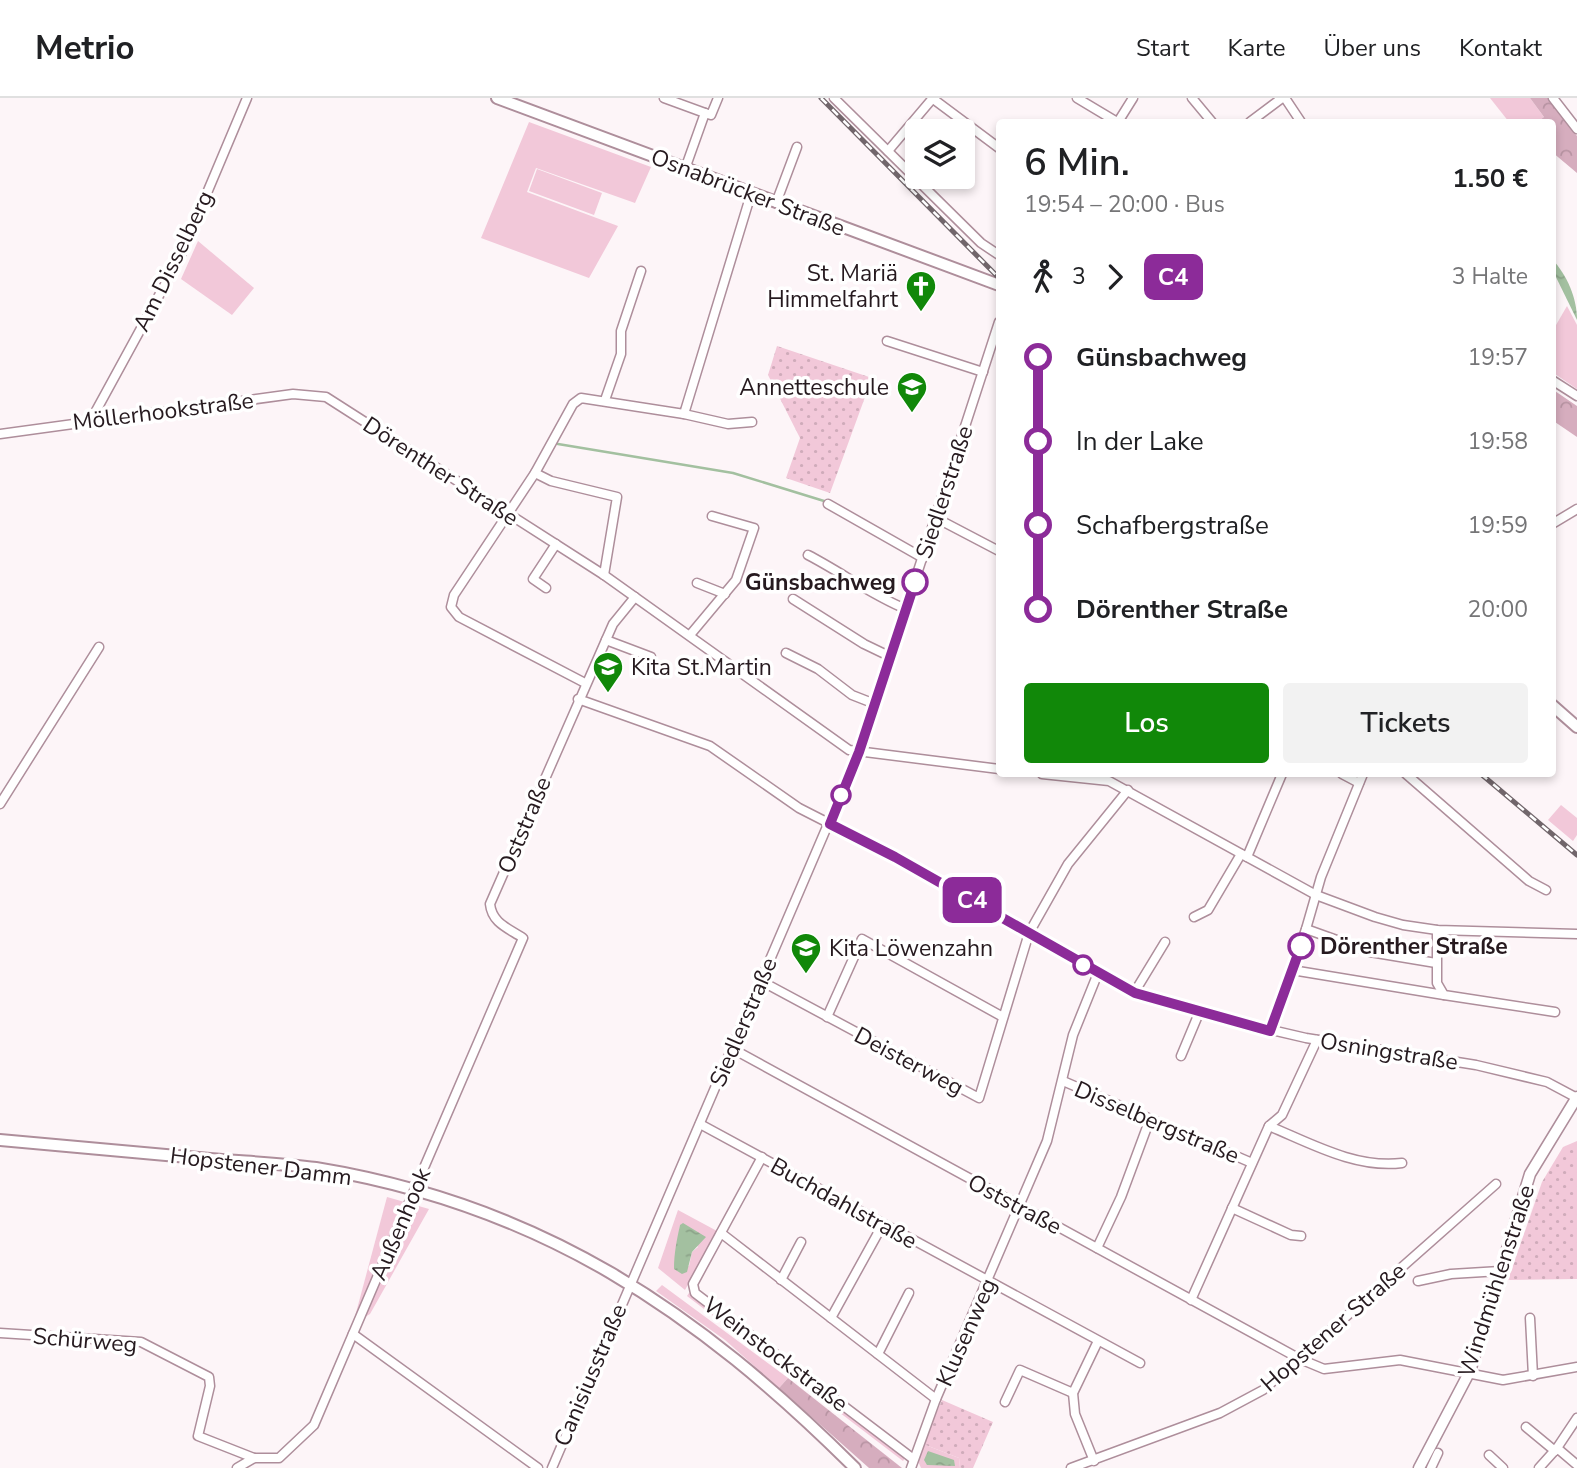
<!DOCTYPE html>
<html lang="de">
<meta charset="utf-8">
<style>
body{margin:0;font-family:"Nunito Sans",sans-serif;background:#f2f2f2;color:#202124;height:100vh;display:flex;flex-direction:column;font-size:26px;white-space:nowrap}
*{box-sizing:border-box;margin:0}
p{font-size:23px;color:#757577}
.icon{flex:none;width:38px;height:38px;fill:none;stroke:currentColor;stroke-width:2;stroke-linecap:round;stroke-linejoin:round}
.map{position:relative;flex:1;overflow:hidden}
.panel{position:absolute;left:996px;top:21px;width:560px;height:658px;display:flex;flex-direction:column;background:#fff;border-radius:7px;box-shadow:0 4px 10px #0003}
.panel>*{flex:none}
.badge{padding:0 14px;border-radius:10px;font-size:24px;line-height:46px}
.buttons{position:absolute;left:905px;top:21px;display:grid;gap:14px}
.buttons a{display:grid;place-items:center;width:70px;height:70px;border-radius:7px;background:#fff;box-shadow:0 4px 10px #0003;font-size:35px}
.map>.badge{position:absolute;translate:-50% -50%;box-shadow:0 0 0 4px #fff}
.legs{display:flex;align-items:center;gap:10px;height:77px;padding:0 28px;font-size:23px}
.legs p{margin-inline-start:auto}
.overview{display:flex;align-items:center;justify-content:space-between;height:119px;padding:0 28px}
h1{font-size:38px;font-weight:600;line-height:52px}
.primary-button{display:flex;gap:14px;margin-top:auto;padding:14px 28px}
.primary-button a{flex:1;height:80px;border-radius:7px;background:#118809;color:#fff;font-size:28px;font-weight:600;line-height:80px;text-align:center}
.primary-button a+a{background:#f2f2f2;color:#202124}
ul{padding:0 28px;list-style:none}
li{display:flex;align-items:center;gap:24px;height:84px;font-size:26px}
li i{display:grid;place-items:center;width:10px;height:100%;margin:0 9px;background:currentColor}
li i::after{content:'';width:18px;height:18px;margin:-9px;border:5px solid;border-radius:50%;background:#fff}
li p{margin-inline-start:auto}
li:first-child i{background:linear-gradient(#0000 50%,currentColor 0)}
li:last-child i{background:linear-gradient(currentColor 50%,#0000 0)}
header{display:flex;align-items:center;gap:42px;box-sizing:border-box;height:98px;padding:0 35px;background:#fff;border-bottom:2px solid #e0e0e0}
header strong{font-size:33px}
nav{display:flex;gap:38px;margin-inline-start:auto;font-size:24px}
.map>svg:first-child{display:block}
.grass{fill:#f2c8d9;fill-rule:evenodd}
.forest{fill:url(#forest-crowns)}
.park{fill:url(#park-dots)}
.water{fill:url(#water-ripples)}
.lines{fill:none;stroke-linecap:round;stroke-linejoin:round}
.stream{stroke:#a3c0a0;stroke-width:2.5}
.minor-casing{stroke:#ae8e9b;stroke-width:11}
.tertiary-casing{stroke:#ae8e9b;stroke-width:13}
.secondary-casing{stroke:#ae8e9b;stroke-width:14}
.minor{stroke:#fff;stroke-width:8}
.tertiary{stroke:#fff;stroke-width:10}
.secondary{stroke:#fff;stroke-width:10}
.rail-casing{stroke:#71666b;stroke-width:5}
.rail{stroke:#fff;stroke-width:2.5;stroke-dasharray:8;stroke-linecap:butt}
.minor-bridge-casing{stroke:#ae8e9b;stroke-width:11;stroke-linecap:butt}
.minor-bridge{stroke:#fff;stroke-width:8}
.line-1-casing{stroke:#fff;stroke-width:16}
.line-1{stroke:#8c2b99;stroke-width:10}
.stop-1-dot{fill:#fff;stroke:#8c2b99;stroke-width:3.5}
.labels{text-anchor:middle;stroke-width:7;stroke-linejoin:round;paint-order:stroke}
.street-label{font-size:23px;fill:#261a1f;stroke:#fff}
.poi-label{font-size:23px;fill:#261a1f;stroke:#fff;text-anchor:end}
.stop-label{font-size:23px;font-weight:bold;fill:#261a1f;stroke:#fff;text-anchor:end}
</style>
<header>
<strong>Metrio</strong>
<nav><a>Start</a><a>Karte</a><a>Über uns</a><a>Kontakt</a></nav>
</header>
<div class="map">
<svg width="1577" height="1370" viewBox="0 0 1577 1370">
<defs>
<pattern id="forest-crowns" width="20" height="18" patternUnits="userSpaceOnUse" patternTransform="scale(1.75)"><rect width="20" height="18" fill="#d6adbe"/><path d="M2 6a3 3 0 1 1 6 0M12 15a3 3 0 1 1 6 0" fill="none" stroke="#b894a3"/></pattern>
<pattern id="park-dots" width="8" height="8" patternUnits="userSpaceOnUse" patternTransform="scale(1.75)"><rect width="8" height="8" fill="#f2c8d9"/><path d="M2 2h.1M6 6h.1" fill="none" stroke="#cfabba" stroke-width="1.8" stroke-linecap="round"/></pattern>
<pattern id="water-ripples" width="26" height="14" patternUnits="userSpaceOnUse" patternTransform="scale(1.75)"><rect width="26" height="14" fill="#a3c0a0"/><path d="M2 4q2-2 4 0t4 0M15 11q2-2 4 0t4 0" fill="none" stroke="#8ca489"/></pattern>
</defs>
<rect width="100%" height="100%" fill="#fdf5f8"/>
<g class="grass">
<polygon points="1490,0 1530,0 1544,19 1537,24 1509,24"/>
<polygon points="529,24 651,69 635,105 536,70 527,94 618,128 589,180 481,140"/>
<polygon points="537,71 602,95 594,117 529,93"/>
<polygon points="198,143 254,190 232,217 181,181"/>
<polygon points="1567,208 1577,227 1577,291 1552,274 1552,234"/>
<polygon points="1561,707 1577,720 1577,737 1573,743 1548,722"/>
<polygon points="387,1099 429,1111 370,1216 353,1226"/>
<path d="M678 1112 717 1133 685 1192 658 1170ZM680 1127 698 1149 692 1154 689 1168 675 1171Z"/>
<polygon points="662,1187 788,1280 779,1290 725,1242 656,1193"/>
<polygon points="689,1195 905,1360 903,1363 687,1198"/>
<polygon points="923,1346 959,1360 960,1370 921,1370 917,1361"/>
</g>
<g class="forest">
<polygon points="1530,0 1548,0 1577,38 1577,75 1552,54 1552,24 1537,24 1544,19"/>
<polygon points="1552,291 1577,308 1577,339 1552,322"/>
<polygon points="788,1280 902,1370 869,1370 779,1290"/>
</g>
<g class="park">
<polygon points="777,248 872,280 830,395 786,380 800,340 768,277"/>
<polygon points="1577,1043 1577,1181 1508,1182 1542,1084 1563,1049"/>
<polygon points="942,1302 993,1324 973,1370 960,1370 959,1360 923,1346"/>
</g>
<g class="water">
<path d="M1552 161C1567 177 1577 200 1577 222L1552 171Z"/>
<path d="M683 1125 706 1139 692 1154 687 1174 682 1176 674 1171C674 1155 677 1141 680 1127Z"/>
<polygon points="928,1353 954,1362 955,1368 927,1367 924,1362"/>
</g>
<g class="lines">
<polyline class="stream" points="558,346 733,375 824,403"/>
<g class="minor-casing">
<g id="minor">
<polyline points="664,0 705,15"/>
<polyline points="834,0 981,145 999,157"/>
<polyline points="932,0 999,50"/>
<polyline points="1077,0 1117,24"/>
<polyline points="1192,0 1212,24"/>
<polyline points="1285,0 1301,24"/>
<polyline points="1553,0 1577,31"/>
<polyline points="1118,24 1133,0"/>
<polyline points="1250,24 1282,0"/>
<polyline points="888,53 933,0"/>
<polyline points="685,71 705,15 711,17 718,0"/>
<polyline points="776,105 797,49"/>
<polyline points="887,243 983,274"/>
<polyline points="1552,282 1577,298"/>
<polyline points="605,302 621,256 621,233 641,173"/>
<polyline points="684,316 728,326 752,324"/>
<polyline points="91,322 180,159 247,0"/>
<polyline points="0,336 293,296 326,299 604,477 849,652 999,671"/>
<polyline points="535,375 551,383 617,399 604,477"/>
<polyline points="828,406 923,460"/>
<polyline points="936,420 999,453"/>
<polyline points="1552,426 1577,411"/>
<path d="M808 457C841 474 873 498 906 511"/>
<polyline points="697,485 725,496"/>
<polyline points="546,490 533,481 556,446"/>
<polyline points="793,501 864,546 891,559"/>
<polyline points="690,537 736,482 754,430 712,418"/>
<polyline points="606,542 651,559"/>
<polyline points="786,555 818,571 852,597 875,606"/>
<polyline points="585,585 459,519 451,509 454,497 535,375 573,306 581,300 684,316 751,96"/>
<polyline points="578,601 710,648 799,710 895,759 1134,895 1199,915 1306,940 1476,967 1547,984 1577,1000"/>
<polyline points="1042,676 1109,683 1316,797 1375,819 1403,827 1437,832 1577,836"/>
<polyline points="1342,676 1359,685"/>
<polyline points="1406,676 1529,783 1546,792"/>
<polyline points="0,706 99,549"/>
<polyline points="1247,759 1282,676"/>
<polyline points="1194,819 1208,812 1241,756"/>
<polyline points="1306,831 1370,854 1436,865"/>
<polyline points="1437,832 1437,885 1444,897 1555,914"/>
<polyline points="1292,872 1444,897"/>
<polyline points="761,883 979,1000 1029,835 1068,766 1128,692"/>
<polyline points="1134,895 1165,844"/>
<polyline points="827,919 862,841 1003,919"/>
<polyline points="1270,933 1306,831 1321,779 1363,676"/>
<polyline points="731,950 1300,1261 1324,1271 1400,1262 1503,1282 1577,1269"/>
<polyline points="1181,958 1199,915"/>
<polyline points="1063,983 1252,1065"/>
<polyline points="700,1026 1140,1265"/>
<path d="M1269 1028C1310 1045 1356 1071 1402 1065"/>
<polyline points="762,1059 693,1186 695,1195 912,1360"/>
<path d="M423 1072 523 840C508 830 492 825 490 806L613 526 635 499"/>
<polyline points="1232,1110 1291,1137 1301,1138"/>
<polyline points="721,1135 936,1301"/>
<polyline points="1097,1150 1121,1099 1150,1021"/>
<polyline points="781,1182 801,1144"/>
<polyline points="1418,1183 1451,1176 1500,1173"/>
<polyline points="1191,1202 1269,1028 1282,1017 1317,942"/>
<polyline points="831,1220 883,1126"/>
<polyline points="1530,1220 1533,1278"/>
<polyline points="0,1235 141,1244 209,1279 210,1288 198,1338 254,1360"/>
<polyline points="353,1236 538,1370"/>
<polyline points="878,1256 909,1195"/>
<polyline points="1005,1304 1020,1272 1073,1295"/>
<polyline points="1526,1329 1555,1353"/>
<polyline points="1557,1350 1577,1367"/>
<polyline points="1489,1357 1503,1370"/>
<polyline points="1094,1363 1075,1316 1073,1295 1098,1243"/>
<polyline points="237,1370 254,1360 279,1360 314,1327 405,1114"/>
<polyline points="552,1370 859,654 999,224"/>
<polyline points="911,1370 936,1301 1047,1043 1073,937 1098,875"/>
<polyline points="1071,1370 1220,1315 1263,1292 1496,1086"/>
<polyline points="1431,1370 1438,1355"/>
<polyline points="1539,1370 1557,1350 1577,1320"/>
</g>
</g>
<g class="tertiary-casing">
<polyline id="tertiary" points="1419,1370 1470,1273 1530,1076 1577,999"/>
</g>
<g class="secondary-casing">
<g id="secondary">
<polyline points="497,0 999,187"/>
<polyline points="1552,607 1577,629"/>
<path d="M0 1042C70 1049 140 1055 210 1061 245 1064 281 1065 316 1070 541 1107 696 1212 855 1370"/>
</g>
</g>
<use href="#minor" class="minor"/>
<use href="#tertiary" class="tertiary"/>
<use href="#secondary" class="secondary"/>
<g class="rail-casing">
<g id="rail">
<polyline points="821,0 999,180"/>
<polyline points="1481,676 1577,757"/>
</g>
</g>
<use href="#rail" class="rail"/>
<g class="minor-bridge-casing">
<polyline id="minor-bridge" points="405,1114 423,1072"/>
</g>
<use href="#minor-bridge" class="minor-bridge"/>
</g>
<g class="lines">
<g class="line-1-casing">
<polyline id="line-1" points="915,484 859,654 830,726 895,759 1135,895 1270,933 1301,848"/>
</g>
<use href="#line-1" class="line-1"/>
</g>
<defs>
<g id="church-pin" transform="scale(1.575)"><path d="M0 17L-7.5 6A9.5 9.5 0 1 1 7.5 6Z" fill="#118809" stroke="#fff"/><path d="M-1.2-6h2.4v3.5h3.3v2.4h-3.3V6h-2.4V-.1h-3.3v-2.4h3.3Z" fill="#fff"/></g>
<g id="school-pin" transform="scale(1.575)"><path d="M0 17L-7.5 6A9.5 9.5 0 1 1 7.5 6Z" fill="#118809" stroke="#fff"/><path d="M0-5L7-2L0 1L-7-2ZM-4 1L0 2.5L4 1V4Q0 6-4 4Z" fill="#fff"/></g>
</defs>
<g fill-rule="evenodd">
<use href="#church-pin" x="921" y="188"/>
<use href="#school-pin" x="912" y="289"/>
<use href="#school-pin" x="608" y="569"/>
<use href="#school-pin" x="806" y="850"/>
</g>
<g class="stop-1-dot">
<circle cx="915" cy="484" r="12"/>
<circle cx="841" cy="697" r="9"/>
<circle cx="1301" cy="848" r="12"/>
<circle cx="1083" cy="867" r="9"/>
</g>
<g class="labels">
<g class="street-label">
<text transform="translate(748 94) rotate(21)" y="8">Osnabrücker Straße</text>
<text transform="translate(173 163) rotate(-64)" y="8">Am Disselberg</text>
<text transform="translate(163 313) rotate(-7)" y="8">Möllerhookstraße</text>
<text transform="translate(441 373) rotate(33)" y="8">Dörenther Straße</text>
<text transform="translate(944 394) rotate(-72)" y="8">Siedlerstraße</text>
<text transform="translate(524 727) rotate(-67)" y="8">Oststraße</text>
<text transform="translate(743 924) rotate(-67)" y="8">Siedlerstraße</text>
<text transform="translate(1389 953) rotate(9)" y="8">Osningstraße</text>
<text transform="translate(909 963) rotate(28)" y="8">Deisterweg</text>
<text transform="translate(1157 1024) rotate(23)" y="8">Disselbergstraße</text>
<text transform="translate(261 1068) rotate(7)" y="8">Hopstener Damm</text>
<text transform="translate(844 1105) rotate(29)" y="8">Buchdahlstraße</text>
<text transform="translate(1015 1106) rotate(28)" y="8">Oststraße</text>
<text transform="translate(400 1126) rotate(-67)" y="8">Außenhook</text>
<text transform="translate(1496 1183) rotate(-72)" y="8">Windmühlenstraße</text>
<text transform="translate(1333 1229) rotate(-41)" y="8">Hopstener Straße</text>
<text transform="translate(966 1234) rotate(-66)" y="8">Klusenweg</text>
<text transform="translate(85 1242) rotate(5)" y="8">Schürweg</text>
<text transform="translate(776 1256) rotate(37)" y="8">Weinstockstraße</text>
<text transform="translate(590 1277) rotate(-67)" y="8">Canisiusstraße</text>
</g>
<g class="poi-label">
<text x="898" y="183">St. Mariä<tspan x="898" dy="26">Himmelfahrt</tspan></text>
<text x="889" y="297">Annetteschule</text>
<text x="631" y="577" text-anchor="start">Kita St.Martin</text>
<text x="829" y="858" text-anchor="start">Kita Löwenzahn</text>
</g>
<g class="stop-label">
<text x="896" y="492">Günsbachweg</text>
<text x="1320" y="856" text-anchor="start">Dörenther Straße</text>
</g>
</g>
</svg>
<div class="buttons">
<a><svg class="icon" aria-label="layers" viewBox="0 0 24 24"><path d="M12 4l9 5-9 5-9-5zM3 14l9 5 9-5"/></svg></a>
</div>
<b class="badge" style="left:972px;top:802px;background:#8c2b99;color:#fff">C4</b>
<section class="panel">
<div class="overview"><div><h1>6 Min.</h1><p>19:54 – 20:00 · Bus</p></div><b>1.50 €</b></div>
<div class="legs"><svg class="icon" aria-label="walk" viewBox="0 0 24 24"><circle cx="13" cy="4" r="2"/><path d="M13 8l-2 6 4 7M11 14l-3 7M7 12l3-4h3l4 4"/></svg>3<svg class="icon" aria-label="forward" viewBox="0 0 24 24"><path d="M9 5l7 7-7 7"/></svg><b class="badge" style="background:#8c2b99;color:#fff">C4</b><p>3 Halte</p></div>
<ul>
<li><i style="color:#8c2b99"></i><b>Günsbachweg</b><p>19:57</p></li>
<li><i style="color:#8c2b99"></i><span>In der Lake</span><p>19:58</p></li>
<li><i style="color:#8c2b99"></i><span>Schafbergstraße</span><p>19:59</p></li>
<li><i style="color:#8c2b99"></i><b>Dörenther Straße</b><p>20:00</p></li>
</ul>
<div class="primary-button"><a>Los</a><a>Tickets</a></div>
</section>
</div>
